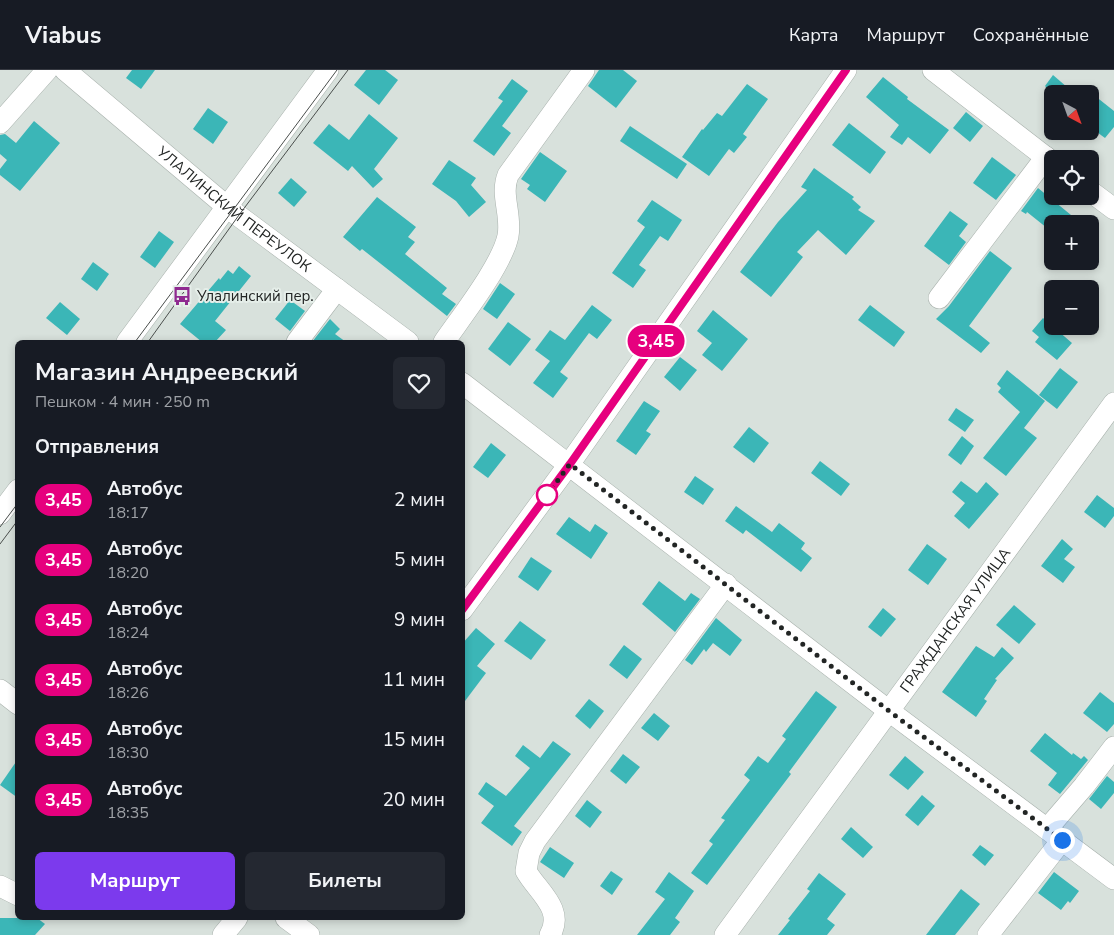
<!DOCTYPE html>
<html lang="ru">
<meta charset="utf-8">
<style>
body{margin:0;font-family:"Nunito Sans",sans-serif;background:#242831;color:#f1f3f6;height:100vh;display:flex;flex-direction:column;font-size:19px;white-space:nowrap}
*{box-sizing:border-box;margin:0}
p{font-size:16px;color:#9ea1a6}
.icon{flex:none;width:28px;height:28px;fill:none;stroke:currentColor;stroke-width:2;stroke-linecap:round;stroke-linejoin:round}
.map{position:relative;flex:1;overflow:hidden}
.sheet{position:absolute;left:15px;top:270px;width:450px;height:580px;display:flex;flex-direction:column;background:#171b24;border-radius:8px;box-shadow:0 2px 8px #0003}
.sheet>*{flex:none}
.badge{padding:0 10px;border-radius:16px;font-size:18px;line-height:32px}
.needle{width:32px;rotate:139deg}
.tools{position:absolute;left:1044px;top:15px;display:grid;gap:10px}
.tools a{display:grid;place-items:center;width:55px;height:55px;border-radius:8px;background:#171b24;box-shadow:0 2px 8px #0003;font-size:25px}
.you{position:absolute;width:25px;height:25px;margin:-12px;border:4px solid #fff;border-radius:50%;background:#1a73e8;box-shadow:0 0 0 8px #1a73e833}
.map>.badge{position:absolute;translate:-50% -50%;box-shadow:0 0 0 2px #fff}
h2{padding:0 20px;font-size:19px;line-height:45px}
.round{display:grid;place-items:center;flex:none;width:52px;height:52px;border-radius:8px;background:#242831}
.headline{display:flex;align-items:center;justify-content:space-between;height:85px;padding:0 20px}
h1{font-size:24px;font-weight:700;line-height:38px}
.primary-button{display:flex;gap:10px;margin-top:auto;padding:10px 20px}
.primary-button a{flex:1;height:58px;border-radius:8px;background:#7c3aed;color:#fff;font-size:20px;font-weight:700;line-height:58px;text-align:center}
.primary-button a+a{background:#242831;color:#f1f3f6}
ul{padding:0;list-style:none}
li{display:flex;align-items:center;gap:15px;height:60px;padding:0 20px}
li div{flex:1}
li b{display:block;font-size:19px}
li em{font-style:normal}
li .badge{min-width:55px;font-weight:700;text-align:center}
header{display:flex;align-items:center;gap:30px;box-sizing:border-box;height:70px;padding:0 25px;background:#171b24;border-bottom:1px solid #363941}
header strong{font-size:24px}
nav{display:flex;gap:28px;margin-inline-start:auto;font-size:18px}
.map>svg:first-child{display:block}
.building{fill:#3bb6b7}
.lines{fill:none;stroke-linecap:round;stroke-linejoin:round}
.minor-casing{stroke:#a8b1ac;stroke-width:22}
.minor{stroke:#fff;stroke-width:21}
.tram{stroke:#4b4f4d;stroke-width:1}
.line-casing{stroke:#fff;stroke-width:11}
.line{stroke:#e6007e;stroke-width:8}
.walk{stroke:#222524;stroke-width:5;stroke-dasharray:0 9}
.stop-dot{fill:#fff;stroke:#e6007e;stroke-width:2.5}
.labels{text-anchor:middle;stroke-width:4;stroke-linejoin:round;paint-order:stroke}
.street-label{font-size:15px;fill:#222524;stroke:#e5eee9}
.poi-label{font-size:15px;fill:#222524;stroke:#e5eee9;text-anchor:start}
</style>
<header>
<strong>Viabus</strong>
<nav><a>Карта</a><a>Маршрут</a><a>Сохранённые</a></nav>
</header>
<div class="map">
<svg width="1114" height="865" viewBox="0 0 1114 865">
<rect width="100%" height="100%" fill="#d8e1dc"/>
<g class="building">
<polygon points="132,0 155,0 141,19 126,8"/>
<polygon points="366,0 385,0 398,10 379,35 354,15"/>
<polygon points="599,0 623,0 637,11 616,38 588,16"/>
<polygon points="1053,5 1075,24 1053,24 1045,16"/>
<polygon points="883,7 908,27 907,29 949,60 930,84 908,67 902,75 890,67 899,55 866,27"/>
<polygon points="512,9 528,21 502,56 511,63 494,86 473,71 503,31 498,28"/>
<polygon points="747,14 768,29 743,64 747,67 734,83 729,79 709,106 682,87 702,59 703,60 717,43 722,46"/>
<polygon points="1090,22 1114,41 1114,57 1105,68 1090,57"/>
<polygon points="208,38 228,52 213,74 193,59"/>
<polygon points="966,42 983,56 970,72 953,58"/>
<polygon points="369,44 398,68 374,99 383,109 373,118 352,96 348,101 313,73 329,54 349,70"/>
<polygon points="34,51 60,73 20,121 0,105 0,99 7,90 0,84 0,65 5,64 16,73"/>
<polygon points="849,53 886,82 870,104 832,75"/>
<polygon points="630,56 687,94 677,109 620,71"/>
<polygon points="540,82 567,101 545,132 527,119 530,115 521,109"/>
<polygon points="992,87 1016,105 996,130 973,113"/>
<polygon points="449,90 476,108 471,115 486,132 469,147 456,131 432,114"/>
<polygon points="814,98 854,127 852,129 861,137 858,140 875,151 846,185 818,160 797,182 803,187 771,227 740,202 778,152 807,120 801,117"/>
<polygon points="291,108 307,122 294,137 278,123"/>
<polygon points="1038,118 1082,154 1050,154 1047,158 1027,142 1026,144 1021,141"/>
<polygon points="377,127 416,157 408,167 415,172 405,184 447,218 442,224 456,234 447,246 362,179 360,181 343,167"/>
<polygon points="652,130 682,150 668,171 660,166 639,195 646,200 633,218 612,203 645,157 637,151"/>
<polygon points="950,141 968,154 959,166 966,172 949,195 924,176"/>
<polygon points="159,161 174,172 155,198 140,187"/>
<polygon points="990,181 1012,198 969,256 990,273 981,283 936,249 949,236"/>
<polygon points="93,192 109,204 97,221 81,209"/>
<polygon points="239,196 251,206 215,251 226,260 215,272 202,272 180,254 219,208 220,210 228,200 233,204"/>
<polygon points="500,213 515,224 497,249 483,239"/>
<polygon points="290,230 305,241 290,261 275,249"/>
<polygon points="60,232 80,249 67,265 46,248"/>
<polygon points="592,235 612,250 597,269 589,263 560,302 568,308 553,328 533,313 550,291 535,280 550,260 565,270"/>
<polygon points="870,235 905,262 894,277 858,250"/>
<polygon points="713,240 748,269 722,301 702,285 712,273 697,261"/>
<polygon points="1043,248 1072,273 1057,290 1035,272 1039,267 1032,261"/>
<polygon points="330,249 340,259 335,264 346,272 312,272"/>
<polygon points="508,252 531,269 510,296 488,279"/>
<polygon points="680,287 697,300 680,321 664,307"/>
<polygon points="1060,298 1078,312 1057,339 1039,325"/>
<polygon points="1007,300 1045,331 1024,358 1037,368 1006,406 983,388 1020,342 998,322 1001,318 997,314"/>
<polygon points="644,331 660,341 646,361 651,364 636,385 616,371"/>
<polygon points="956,338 974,350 965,362 948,350"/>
<polygon points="749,357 769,373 754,393 733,377"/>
<polygon points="962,366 974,376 961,395 948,385"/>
<polygon points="491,373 506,385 488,408 473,397"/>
<polygon points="820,391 850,414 841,426 811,403"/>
<polygon points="695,406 714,419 703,435 684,422"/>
<polygon points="961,411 977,423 986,412 999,424 969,459 954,446 965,433 952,422"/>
<polygon points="1097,425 1114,438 1114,446 1105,458 1084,442"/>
<polygon points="736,436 772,462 779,453 805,473 801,479 812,488 801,502 746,460 743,464 725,451"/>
<polygon points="569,447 590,462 595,454 608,463 591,489 556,464"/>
<polygon points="1062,469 1073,479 1064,489 1075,497 1063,513 1041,496"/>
<polygon points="927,474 947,489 928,515 908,500"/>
<polygon points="531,487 552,501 538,521 518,507"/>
<polygon points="659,511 685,531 691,523 700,529 675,562 642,534"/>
<polygon points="1014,535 1036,554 1019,574 996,555"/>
<polygon points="883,538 896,549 881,567 868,557"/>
<polygon points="716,548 742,570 730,586 713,573 706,582 704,579 692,595 685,590"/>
<polygon points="520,551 546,570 531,590 504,571"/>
<polygon points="476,558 495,574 477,596 486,603 462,635 462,574"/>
<polygon points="624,575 642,589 627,609 609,595"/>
<polygon points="976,576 994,587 1002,577 1014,588 995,609 997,610 984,629 987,631 976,647 942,622"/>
<polygon points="816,621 837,637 789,702 791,704 707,815 691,803 713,774 709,771 725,750 721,748 750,710 744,705 758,686 768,693 786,669 782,666"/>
<polygon points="1100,622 1114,633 1114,654 1107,662 1083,643"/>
<polygon points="589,629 604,641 590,659 575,646"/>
<polygon points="654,643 670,656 658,671 641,658"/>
<polygon points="1045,663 1072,685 1073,683 1081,689 1084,686 1088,690 1060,724 1048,715 1057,703 1030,681"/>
<polygon points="553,671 571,684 514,756 522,762 512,776 481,753 494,736 478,724 486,712 506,726 530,698 515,686 523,675 540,688"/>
<polygon points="623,684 640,697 626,714 610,701"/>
<polygon points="905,686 924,702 908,720 889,705"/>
<polygon points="18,689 18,728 0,715"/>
<polygon points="1107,706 1114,712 1114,723 1101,739 1089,729"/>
<polygon points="922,725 935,736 918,756 905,745"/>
<polygon points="587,730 602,742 590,758 575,746"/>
<polygon points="851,757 873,777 863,788 841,769"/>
<polygon points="980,775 994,785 985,796 972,785"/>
<polygon points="550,777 574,793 564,808 540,792"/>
<polygon points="611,801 623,809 612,825 600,816"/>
<polygon points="669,802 694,821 675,848 680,852 670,865 637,865 665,829 655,822"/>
<polygon points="1054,802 1079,821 1070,833 1068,831 1061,840 1038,823"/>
<polygon points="819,803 846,824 827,849 835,855 827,865 778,865 790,850 788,849 810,821 807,819"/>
<polygon points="961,819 980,834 955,865 926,865"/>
<polygon points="0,848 37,848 45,854 35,865 0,865"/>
</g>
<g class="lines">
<g class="minor-casing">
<g id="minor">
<path id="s1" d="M65 0 232 141 408 272"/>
<polyline points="933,0 1052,92"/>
<polyline points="0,53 47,0"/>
<polyline points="1090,121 1114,139"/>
<polyline points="939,228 1046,87"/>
<polyline points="127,272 328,0"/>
<polyline points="297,272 337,219"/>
<path d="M444 272C462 246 502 195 508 166 512 144 500 125 508 105L584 0"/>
<polyline points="462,313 889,641 1114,809"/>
<polyline points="0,444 18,420"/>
<polyline points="462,540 570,393 846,0"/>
<polyline points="0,620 18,634"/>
<polyline points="1047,759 1084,716 1114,677"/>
<polyline points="0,816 18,825"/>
<polyline points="286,848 309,865"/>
<polyline points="223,865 237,848"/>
<path d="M550 865C565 839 537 821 526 801L529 783 535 771 726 514"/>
<path id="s2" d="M725 865 1114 333"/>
<polyline points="988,865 1062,770"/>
</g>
</g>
<use href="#minor" class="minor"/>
<g class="tram">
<polyline points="135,272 337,0"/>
<polyline points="148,272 239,145 348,0"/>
<polyline points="0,457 18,433"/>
<polyline points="0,474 18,450"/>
</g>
</g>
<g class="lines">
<g class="line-casing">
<polyline id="line" points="462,540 570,394 846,0"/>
</g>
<use href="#line" class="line"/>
<polyline class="walk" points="547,425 570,394 889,641 1062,770"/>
</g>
<defs>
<g id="bus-bare" transform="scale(1.5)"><path d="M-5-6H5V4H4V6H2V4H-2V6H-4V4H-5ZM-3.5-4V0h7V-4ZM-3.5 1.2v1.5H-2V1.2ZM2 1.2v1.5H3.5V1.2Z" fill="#8f2a90" stroke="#e5eee9" stroke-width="2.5" paint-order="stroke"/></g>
</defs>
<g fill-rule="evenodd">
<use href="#bus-bare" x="182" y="226"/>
</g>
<circle class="stop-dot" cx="547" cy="425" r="10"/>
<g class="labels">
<g class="street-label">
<text dy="5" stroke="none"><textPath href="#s1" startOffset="219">УЛАЛИНСКИЙ ПЕРЕУЛОК</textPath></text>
<text dy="5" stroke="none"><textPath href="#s2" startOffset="390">ГРАЖДАНСКАЯ УЛИЦА</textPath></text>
</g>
<g class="poi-label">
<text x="197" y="231">Улалинский пер.</text>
</g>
</g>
</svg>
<div class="tools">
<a><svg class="needle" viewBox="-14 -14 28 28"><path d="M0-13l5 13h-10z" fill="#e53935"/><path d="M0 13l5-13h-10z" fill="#9ea1a6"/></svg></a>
<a><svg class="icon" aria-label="locate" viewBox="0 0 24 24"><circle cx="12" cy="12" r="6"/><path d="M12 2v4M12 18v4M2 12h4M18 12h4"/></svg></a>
<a>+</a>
<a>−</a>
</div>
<div class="you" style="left:1062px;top:770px"></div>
<b class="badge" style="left:656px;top:271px;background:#e6007e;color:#fff">3,45</b>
<section class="sheet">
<div class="headline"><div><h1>Магазин Андреевский</h1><p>Пешком · 4 мин · 250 m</p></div><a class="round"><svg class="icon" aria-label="heart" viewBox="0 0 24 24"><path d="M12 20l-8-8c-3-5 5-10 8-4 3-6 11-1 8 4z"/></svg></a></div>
<h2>Отправления</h2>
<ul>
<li><span class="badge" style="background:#e6007e;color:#fff">3,45</span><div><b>Автобус</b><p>18:17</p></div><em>2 мин</em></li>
<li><span class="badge" style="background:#e6007e;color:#fff">3,45</span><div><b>Автобус</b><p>18:20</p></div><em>5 мин</em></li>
<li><span class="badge" style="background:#e6007e;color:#fff">3,45</span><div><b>Автобус</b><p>18:24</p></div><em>9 мин</em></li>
<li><span class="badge" style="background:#e6007e;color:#fff">3,45</span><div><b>Автобус</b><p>18:26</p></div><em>11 мин</em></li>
<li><span class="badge" style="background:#e6007e;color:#fff">3,45</span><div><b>Автобус</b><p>18:30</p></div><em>15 мин</em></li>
<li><span class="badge" style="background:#e6007e;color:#fff">3,45</span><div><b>Автобус</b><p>18:35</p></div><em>20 мин</em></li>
</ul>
<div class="primary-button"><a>Маршрут</a><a>Билеты</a></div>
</section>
</div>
